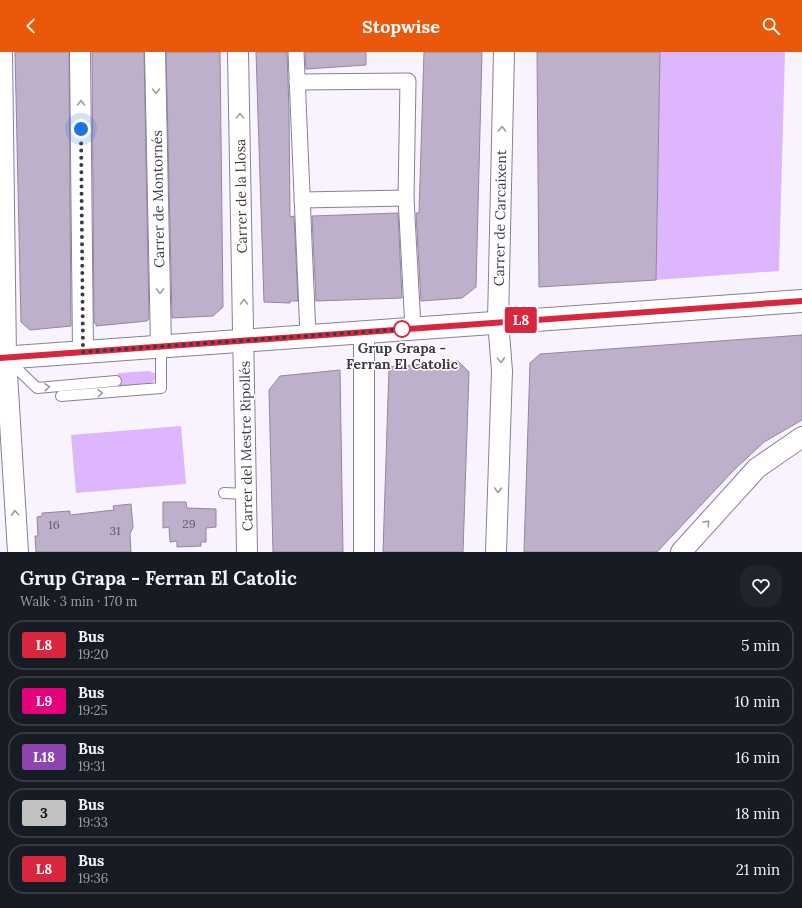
<!DOCTYPE html>
<meta charset="utf-8">
<style>
body{margin:0;font-family:Lora,serif;background:#20242c;color:#f1f3f6;height:100vh;display:flex;flex-direction:column;font-size:15px;white-space:nowrap}
*{box-sizing:border-box;margin:0}
p{font-size:13px;color:#9ea1a6}
.icon{flex:none;width:22px;height:22px;fill:none;stroke:currentColor;stroke-width:2;stroke-linecap:round;stroke-linejoin:round}
.map{position:relative;height:500px;overflow:hidden}
.drawer{display:flex;flex-direction:column;background:#171b24;flex:1}
.drawer>*{flex:none}
.badge{padding:0 8px;border-radius:3px;font-size:14px;line-height:26px}
.you{position:absolute;width:20px;height:20px;margin:-10px;border:3px solid #fff;border-radius:50%;background:#1a73e8;box-shadow:0 0 0 6px #1a73e833}
.map>.badge{position:absolute;translate:-50% -50%;box-shadow:0 0 0 2px #fff}
.round{display:grid;place-items:center;flex:none;width:42px;height:42px;border-radius:16px;background:#20242c}
.overview{display:flex;align-items:center;justify-content:space-between;height:68px;padding:0 20px}
h1{font-size:19px;font-weight:700;line-height:30px}
ul{padding:0;list-style:none}
li{display:flex;align-items:center;gap:12px;height:50px;margin:0 8px 6px;padding:0 12px;border:2px solid #363941;border-radius:16px}
li div{flex:1}
li b{display:block;font-size:15px}
li em{font-style:normal}
li .badge{min-width:44px;font-weight:700;text-align:center}
header{display:flex;justify-content:space-between;align-items:center;height:52px;padding:0 20px;background:#ea580c;color:#fff;font-size:18px;font-weight:700}
.map>svg:first-child{display:block}
.green{fill:#ddb6fe}
.building{fill:#beb0ca;stroke:#93869f}
.lines{fill:none;stroke-linecap:round;stroke-linejoin:round}
.service-casing{stroke:#8b7e97;stroke-width:12}
.pedestrian-casing{stroke:#8b7e97;stroke-width:17}
.minor-casing{stroke:#8b7e97;stroke-width:22}
.tertiary-casing{stroke:#8b7e97;stroke-width:24}
.service{stroke:#fff;stroke-width:10}
.pedestrian{stroke:#fff;stroke-width:15}
.minor{stroke:#fff;stroke-width:20}
.tertiary{stroke:#fff;stroke-width:22}
.oneway{stroke:#9f9ca2}
.line-casing{stroke:#fff;stroke-width:9}
.line{stroke:#d7263d;stroke-width:6}
.walk{stroke:#3f3944;stroke-width:4;stroke-dasharray:0 7.2}
.stop-dot{fill:#fff;stroke:#d7263d;stroke-width:2}
.labels{text-anchor:middle;stroke-width:3;stroke-linejoin:round;paint-order:stroke}
.number-label{font-size:12px;fill:#5f5766}
.street-label{font-size:14px;fill:#3f3944;stroke:#fff}
.stop-label{font-size:14px;font-weight:bold;fill:#3f3944;stroke:#fff}
</style>
<header><svg class="icon" aria-label="back" viewBox="0 0 24 24"><path d="M15 5l-7 7 7 7"/></svg>Stopwise<svg class="icon" aria-label="search" viewBox="0 0 24 24"><circle cx="10" cy="10" r="6"/><path d="M15 15l6 6"/></svg></header>
<div class="map">
<svg width="802" height="500" viewBox="0 0 802 500">
<rect width="100%" height="100%" fill="#f9f3ff"/>
<g class="green">
<polygon points="660,0 785,0 779,219 656,228"/>
<polygon points="149,319 156,322 156,327 150,332 119,334 118,321"/>
<polygon points="181,374 186,432 76,441 71,383"/>
</g>
<g class="building">
<polygon points="15,0 69,0 71,274 30,278 21,270"/>
<polygon points="92,0 144,0 149,267 147,269 96,274 96,271 94,271"/>
<polygon points="166,0 220,0 223,255 213,264 172,266"/>
<polygon points="256,0 287,0 289,59 290,165 294,164 298,249 290,249 290,251 264,250"/>
<polygon points="305,0 366,0 366,13 306,17"/>
<polygon points="424,0 482,0 476,235 462,246 421,249 416,161 419,161"/>
<polygon points="537,0 660,0 656,228 539,235"/>
<polygon points="398,161 402,246 316,249 312,164"/>
<polygon points="802,283 802,368 764,390 733,419 657,500 524,500 530,311 540,302"/>
<polygon points="458,309 469,320 463,500 383,500 389,315"/>
<polygon points="340,318 343,500 273,500 269,338 280,324"/>
<polygon points="163,450 186,450 187,456 216,457 216,475 206,476 206,490 201,490 201,494 177,495 177,489 170,490 169,475 163,476"/>
<polygon points="131,452 133,475 130,482 131,500 36,500 35,484 38,484 37,465 42,464 42,461 70,459 70,463 114,458 113,454"/>
</g>
<g class="lines">
<g class="service-casing">
<g id="service">
<polyline points="7,307 37,336 116,329"/>
<polyline points="61,344 161,336 161,295"/>
<polyline points="224,441 247,442"/>
</g>
</g>
<g class="pedestrian-casing">
<g id="pedestrian">
<polyline points="296,0 308,284"/>
<polyline points="297,30 408,29 406,146 302,148"/>
<polyline points="406,146 413,276"/>
</g>
</g>
<g class="minor-casing">
<g id="minor">
<polyline points="2,0 6,306 18,500"/>
<polyline points="80,0 83,300"/>
<polyline points="155,0 161,295"/>
<polyline points="238,0 247,500"/>
<polyline points="364,280 364,500"/>
<polyline points="496,500 502,319 498,269 504,0"/>
<polyline points="681,500 757,416 802,385"/>
</g>
</g>
<g class="tertiary-casing">
<polyline id="tertiary" points="0,306 802,249"/>
</g>
<use href="#service" class="service"/>
<use href="#pedestrian" class="pedestrian"/>
<use href="#minor" class="minor"/>
<use href="#tertiary" class="tertiary"/>
</g>
<defs><path id="oneway-chevron" d="M-2-3.5L2.5 0L-2 3.5" fill="none" stroke-width="1.6" stroke-linecap="round" stroke-linejoin="round"/></defs>
<g class="oneway">
<use href="#oneway-chevron" transform="translate(156 39) rotate(89)"/>
<use href="#oneway-chevron" transform="translate(81 51) rotate(-91)"/>
<use href="#oneway-chevron" transform="translate(240 64) rotate(-91)"/>
<use href="#oneway-chevron" transform="translate(502 77) rotate(-89)"/>
<use href="#oneway-chevron" transform="translate(160 239) rotate(89)"/>
<use href="#oneway-chevron" transform="translate(244 250) rotate(-91)"/>
<use href="#oneway-chevron" transform="translate(501 308) rotate(85)"/>
<use href="#oneway-chevron" transform="translate(47 335) rotate(-5)"/>
<use href="#oneway-chevron" transform="translate(100 341) rotate(-4)"/>
<use href="#oneway-chevron" transform="translate(498 438) rotate(92)"/>
<use href="#oneway-chevron" transform="translate(15 461) rotate(-94)"/>
<use href="#oneway-chevron" transform="translate(707 471) rotate(-48)"/>
</g>
<g class="lines">
<g class="line-casing">
<polyline id="line" points="0,306 802,249"/>
</g>
<use href="#line" class="line"/>
<polyline class="walk" points="81,77 83,300 404,277 402,277"/>
</g>
<circle class="stop-dot" cx="402" cy="277" r="8"/>
<g class="labels">
<g class="number-label">
<text x="189" y="476">29</text>
<text x="54" y="477">16</text>
<text x="115" y="483">31</text>
</g>
<g class="street-label">
<text transform="translate(241 144) rotate(-91)" y="5">Carrer de la Llosa</text>
<text transform="translate(158 147) rotate(-91)" y="5">Carrer de Montornés</text>
<text transform="translate(500 166) rotate(-89)" y="5">Carrer de Carcaixent</text>
<text transform="translate(246 394) rotate(-91)" y="5">Carrer del Mestre Ripollés</text>
</g>
<g class="stop-label">
<text x="402" y="301">Grup Grapa -<tspan x="402" dy="16">Ferran El Catolic</tspan></text>
</g>
</g>
</svg>
<div class="you" style="left:81px;top:77px"></div>
<b class="badge" style="left:521px;top:268px;background:#d7263d;color:#fff">L8</b>
</div>
<section class="drawer">
<div class="overview"><div><h1>Grup Grapa - Ferran El Catolic</h1><p>Walk · 3 min · 170 m</p></div><a class="round"><svg class="icon" aria-label="heart" viewBox="0 0 24 24"><path d="M12 20l-8-8c-3-5 5-10 8-4 3-6 11-1 8 4z"/></svg></a></div>
<ul>
<li><span class="badge" style="background:#d7263d;color:#fff">L8</span><div><b>Bus</b><p>19:20</p></div><em>5 min</em></li>
<li><span class="badge" style="background:#e6007e;color:#fff">L9</span><div><b>Bus</b><p>19:25</p></div><em>10 min</em></li>
<li><span class="badge" style="background:#8e44ad;color:#fff">L18</span><div><b>Bus</b><p>19:31</p></div><em>16 min</em></li>
<li><span class="badge" style="background:#c2c2c2;color:#111">3</span><div><b>Bus</b><p>19:33</p></div><em>18 min</em></li>
<li><span class="badge" style="background:#d7263d;color:#fff">L8</span><div><b>Bus</b><p>19:36</p></div><em>21 min</em></li>
</ul>
</section>
